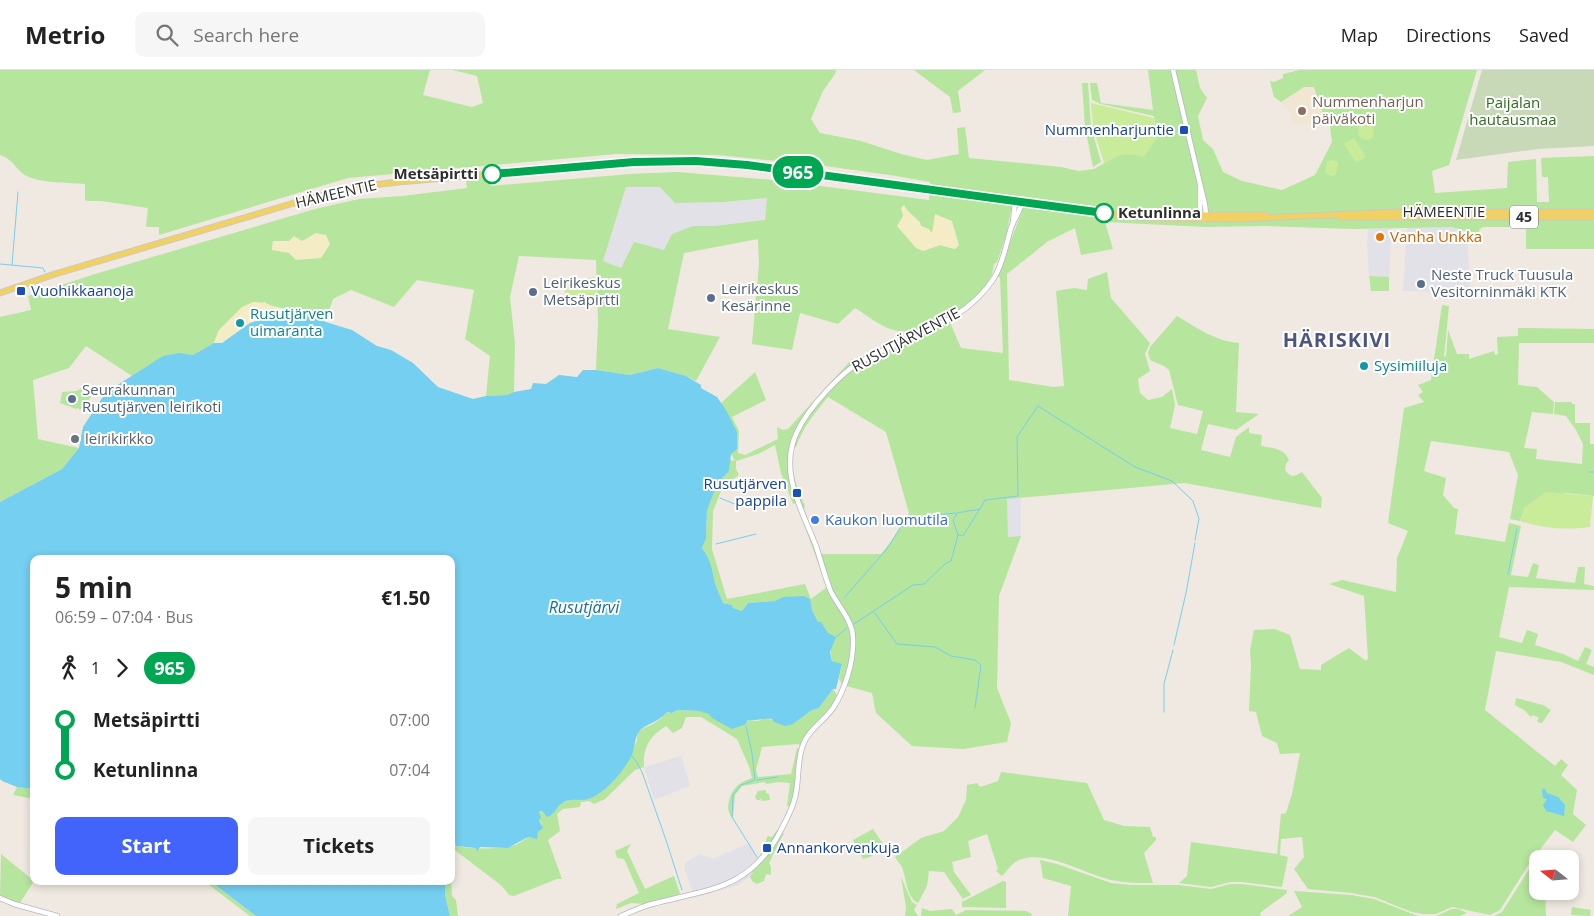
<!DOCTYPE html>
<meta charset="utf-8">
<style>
body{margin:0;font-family:"Open Sans",sans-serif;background:#f6f6f6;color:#222;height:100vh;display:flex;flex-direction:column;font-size:19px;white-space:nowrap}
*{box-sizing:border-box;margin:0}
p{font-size:16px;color:#767676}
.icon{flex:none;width:28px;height:28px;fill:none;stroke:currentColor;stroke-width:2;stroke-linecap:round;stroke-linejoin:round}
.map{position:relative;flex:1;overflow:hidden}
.panel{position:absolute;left:30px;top:485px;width:425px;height:330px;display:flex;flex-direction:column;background:#fff;border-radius:10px;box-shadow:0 2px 8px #0003}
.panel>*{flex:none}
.badge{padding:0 10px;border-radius:16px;font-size:18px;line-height:32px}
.needle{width:32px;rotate:287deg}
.tools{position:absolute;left:1529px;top:780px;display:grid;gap:10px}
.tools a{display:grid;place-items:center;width:50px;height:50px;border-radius:10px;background:#fff;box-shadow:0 2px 8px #0003;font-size:25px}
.map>.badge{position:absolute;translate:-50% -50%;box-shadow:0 0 0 2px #fff}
.legs{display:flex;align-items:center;gap:8px;height:55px;padding:0 25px;font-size:16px}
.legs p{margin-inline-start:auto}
.head{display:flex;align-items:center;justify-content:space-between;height:85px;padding:0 25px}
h1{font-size:28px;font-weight:700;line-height:38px}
.action{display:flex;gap:10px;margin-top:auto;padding:10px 25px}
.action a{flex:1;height:58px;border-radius:10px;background:#4264fb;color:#fff;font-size:20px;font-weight:700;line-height:58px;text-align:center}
.action a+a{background:#f6f6f6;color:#222}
ul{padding:0 25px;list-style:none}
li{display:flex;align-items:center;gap:18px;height:50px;font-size:19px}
li i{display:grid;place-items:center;width:8px;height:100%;margin:0 6px;background:currentColor}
li i::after{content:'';width:12px;height:12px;margin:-6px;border:4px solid;border-radius:50%;background:#fff}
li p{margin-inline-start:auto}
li:first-child i{background:linear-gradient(#0000 50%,currentColor 0)}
li:last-child i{background:linear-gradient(currentColor 50%,#0000 0)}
header{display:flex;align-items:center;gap:30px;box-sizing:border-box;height:70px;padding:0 25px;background:#fff;border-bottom:1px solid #e0e0e0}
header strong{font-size:24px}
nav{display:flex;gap:28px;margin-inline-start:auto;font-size:18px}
.search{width:350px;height:45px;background:#f6f6f6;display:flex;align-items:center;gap:12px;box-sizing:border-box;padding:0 18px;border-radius:10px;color:#767676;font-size:19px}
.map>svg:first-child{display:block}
.industrial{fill:#e3e1e8}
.education{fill:#f0e6d1}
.green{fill:#b6e59e;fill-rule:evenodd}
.sand{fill:#f3ecc5}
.cemetery{fill:#c8d9b8}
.pitch{fill:#c9ec9a}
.water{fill:#75cff0}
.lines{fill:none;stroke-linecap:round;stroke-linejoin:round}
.stream{stroke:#75cff0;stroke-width:1}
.tertiary-casing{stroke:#b4b7c1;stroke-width:6}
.secondary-casing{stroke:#b4b7c1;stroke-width:6}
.primary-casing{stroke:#c9c9c9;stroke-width:7}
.tertiary{stroke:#fff;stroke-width:4.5}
.secondary{stroke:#fff;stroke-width:4.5}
.primary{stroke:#f2d163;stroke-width:5}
.line-1-casing{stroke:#fff;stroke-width:11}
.line-1{stroke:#00a651;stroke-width:8}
.education-dot{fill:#8d6e63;stroke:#fff;stroke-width:2}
.transit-dot{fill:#1a4fb4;stroke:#fff;stroke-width:2}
.stop-1-dot{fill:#fff;stroke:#00a651;stroke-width:2.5}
.food-dot{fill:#e8710a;stroke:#fff;stroke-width:2}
.service-dot{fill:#5c6f8a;stroke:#fff;stroke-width:2}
.culture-dot{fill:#0f9aa8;stroke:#fff;stroke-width:2}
.worship-dot{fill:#6b7280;stroke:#fff;stroke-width:2}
.shop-dot{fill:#3f7fe0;stroke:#fff;stroke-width:2}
.labels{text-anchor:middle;stroke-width:4;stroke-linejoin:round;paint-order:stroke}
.shield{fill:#fff;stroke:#6d6d6d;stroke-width:1}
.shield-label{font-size:14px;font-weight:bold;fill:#2e2e2e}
.education-label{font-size:15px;fill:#785e54;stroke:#fff;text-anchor:start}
.park-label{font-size:15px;fill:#2c6e1b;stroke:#fff}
.transit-label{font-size:15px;fill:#164399;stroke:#fff;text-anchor:end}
.stop-label{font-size:15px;font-weight:bold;fill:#2e2e2e;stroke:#fff;text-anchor:end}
.street-label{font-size:15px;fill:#2e2e2e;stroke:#fff}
.food-label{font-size:15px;fill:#c56008;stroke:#fff;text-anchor:start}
.service-label{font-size:15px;fill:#4e5e75;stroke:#fff;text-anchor:start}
.culture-label{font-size:15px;fill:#0d838f;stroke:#fff;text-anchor:start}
.worship-label{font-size:15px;fill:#5b616d;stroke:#fff;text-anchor:start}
.shop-label{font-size:15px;fill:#366cbe;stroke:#fff;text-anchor:start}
.water-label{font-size:16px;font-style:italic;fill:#0d6fa3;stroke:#fff}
.district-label{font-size:20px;font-weight:bold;letter-spacing:1px;fill:#4d5680;stroke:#fff}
</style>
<header>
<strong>Metrio</strong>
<div class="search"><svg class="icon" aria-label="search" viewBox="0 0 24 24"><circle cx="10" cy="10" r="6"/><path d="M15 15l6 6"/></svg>Search here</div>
<nav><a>Map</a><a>Directions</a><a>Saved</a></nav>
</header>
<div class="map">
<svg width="1594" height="846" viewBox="0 0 1594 846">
<rect width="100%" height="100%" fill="#efe9e1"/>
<g class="industrial">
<polygon points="626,117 660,117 724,132 768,128 765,150 714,156 693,156 664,180 621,198 603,191"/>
<polygon points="1407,157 1451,157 1467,160 1470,216 1468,222 1403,221"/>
<polygon points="1392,158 1389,207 1369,206 1367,175 1368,159"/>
<polygon points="1021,427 1021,466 1008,467 1007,429"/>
<polygon points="681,686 690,716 654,730 644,697"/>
<polygon points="749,773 758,788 749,798 753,802 750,807 738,815 695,828 685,801 685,793 699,784 713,789"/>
</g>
<polygon class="education" points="1304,17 1314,17 1324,47 1329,48 1329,55 1291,54 1291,43 1288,38 1281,32"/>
<g class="green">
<path d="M0 0H430L423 25 472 37 483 33 477 6 452 0H836L835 4 823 21 811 49 820 63 861 71 901 84 927 90 959 84 957 58 965 57 969 88 1061 97 1079 101 1094 99 1120 84 1129 83 1157 68 1154 46 1101 34 1092 30 1090 13H1097L1101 33 1153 40 1148 0H1196L1200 18 1207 28 1198 46 1203 70 1213 79 1223 102 1242 111 1282 120 1315 105 1332 72 1329 48 1324 47 1314 17H1304L1281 32 1274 27 1270 11 1274 12 1283 8V4L1300 0H1477L1449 95 1432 101 1435 123 1507 118 1508 92 1536 89 1537 132H1549L1548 107H1542L1541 88 1594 86V179H1526V157H1483L1480 159 1478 164 1451 157 1353 159 1264 156 1206 157 1105 152 1113 179 1081 185 1075 158 1047 172 1007 204 1009 310 1053 317 1064 316 1056 221 1074 218 1087 220 1088 209 1107 202 1111 228 1150 273 1145 284 1150 301 1138 309 1140 323 1148 330 1162 327 1172 319 1175 335 1170 358 1197 364 1203 341 1178 335 1169 300 1164 296 1150 290 1148 283 1150 277 1177 246C1197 258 1215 271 1239 273L1236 342 1259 344 1236 360 1208 354 1201 380 1230 387 1236 367 1249 357V363L1262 365 1261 376C1272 378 1284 378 1289 390L1286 394 1285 400C1291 408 1294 407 1302 402L1322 428 1321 438 1185 413 1007 429 1008 467 1021 466 999 526 997 618 1011 653 1007 672 963 679 912 676 876 643 872 623 846 616 831 636 805 666 801 676 798 674 762 677 756 700 758 707 791 704 797 678 800 679 795 722 791 737 787 736 790 713 778 712 767 714 764 712 742 716 735 725 733 749C724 740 729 724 737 716 741 712 747 710 752 708L750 699 737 669 701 647H686L682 658 673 663 666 656C649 667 643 677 644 697L635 700 605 729 594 734 589 731 581 732 580 737 563 739 557 744 560 761 548 770 562 809H557L514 826 509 825 502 816 456 781 451 775V760L456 776C472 779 499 780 515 775 519 774 524 770 528 767L533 768 542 754 539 750V743L542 741 545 745 557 738 562 733 576 728 583 730 596 724 613 712 637 671C637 658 644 659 653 654 658 651 663 647 667 642L672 643 677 640 699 641 747 650 758 651 764 648 793 654 812 640 819 638 833 619 837 625 842 614 839 609 842 595 832 591 828 563 821 553 818 552 812 540 783 527 776 531 748 533 742 541 733 538 732 535 723 533C721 527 717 520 715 513 712 500 711 489 702 478L706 469 707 441 717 414 729 401 730 390 735 391C724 374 732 350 721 333L755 302 766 330 732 347 739 361 738 383 745 385 778 369 777 357 783 360 788 359 852 289H861L917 262C910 259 902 263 894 260 880 257 867 245 855 238L838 254 800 243 792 280 752 274 759 194 758 169 684 183 668 259 720 267 696 311 686 306 658 298 630 305 596 300 598 252 596 190 519 186 510 227 515 274 514 322 508 325 486 326 490 286 465 269 474 220 417 210 394 237 351 220 333 229 325 252 294 244 287 239 271 236 264 232 219 260 214 273 193 285C165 281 155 292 132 306L86 276 69 298 33 310 38 369 79 378 62 399 0 432V247L31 240 28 226 95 204 315 139 359 129 402 126 467 118 466 110 487 108 491 116 630 104 678 102 774 110 929 130 930 112 890 105 825 96 718 85 616 84 348 108 159 165V157H146L148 138 101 131H86L85 129V114C71 113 39 113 27 106 14 99 15 90 0 85ZM626 117H660L675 133 724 132 767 128 765 150 714 156H693L672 164 664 180 634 172 621 198 603 191ZM1011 140 1022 141 997 207H1000L1003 283 961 278 949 250 987 219 992 205 994 194 997 192 1007 163ZM907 141 920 152 921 156 932 163 934 158 955 179 940 175 923 181 897 156ZM273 171H302L272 180ZM828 327 886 362 909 443 890 473 881 484H821L804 439 805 436C796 414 789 401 794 377H796C803 357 815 343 828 327ZM775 375 781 403 793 434 796 433 827 517 811 529 805 514 727 529 712 479 713 441 723 416 739 405 736 399V391L758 384Z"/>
<polygon points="914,0 985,0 958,21 961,42 953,43 950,27"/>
<polygon points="1082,13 1088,13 1091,57 1101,92 1093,97 1085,57"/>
<polygon points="1369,206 1389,207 1389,221 1371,221"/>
<polygon points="1442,235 1449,236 1444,287 1446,286 1448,260 1457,284 1469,284 1469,289 1494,281 1495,285 1498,284 1497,267 1518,266 1518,258 1594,259 1594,273 1519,273 1518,315 1537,317 1554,332 1553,344 1532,342 1524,378 1537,379 1536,389 1582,394 1583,374 1576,360 1566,346 1554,344 1555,332 1571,332 1572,334 1575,334 1575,353 1590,353 1590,374 1594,374 1594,426 1566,423 1525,437 1520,451 1510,449 1518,405 1509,382 1431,371 1424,401 1446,408 1443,425 1454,438 1458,439 1455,464 1505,472 1509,453 1521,456 1511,505 1528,507 1533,493 1539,495 1536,508 1575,513 1578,497 1585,497 1584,514 1594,516 1594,520 1509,517 1499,567 1522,573 1527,560 1538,564 1535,575 1563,584 1578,591 1585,577 1592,580 1586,594 1594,597 1594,605 1561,592 1496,581 1485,640 1555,696 1561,689 1568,695 1561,705 1577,720 1573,744 1586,755 1573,772 1555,760 1529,794 1500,840 1490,845 1452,837 1436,844 1423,844 1412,842 1374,827 1351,823 1308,819 1294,799 1304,787 1302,767 1281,769 1280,785 1288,787 1282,817 1242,812 1230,812 1211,817 1179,813 1187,806 1191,772 1277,784 1281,744 1286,743 1292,724 1300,683 1280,684 1277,673 1262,666 1256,642 1249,641 1251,595 1250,580 1254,560 1275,559 1290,565 1300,599 1321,600 1321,595 1349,578 1366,591 1368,588 1364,526 1329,514 1342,510 1396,522 1397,488 1408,461 1388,453 1404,338 1424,332 1418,325 1423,322 1418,315 1431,310"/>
<polygon points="83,318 91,327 80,340 78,338 76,339 60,333 62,322 76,321"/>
<polygon points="1516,628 1543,635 1551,640 1542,653 1540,653 1537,651 1539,648 1533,645 1531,647 1524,640 1515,635"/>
<path d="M1001 702 1087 713 1104 750 1124 756 1150 757 1153 767H1156V770L1144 783 1153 813C1139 813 1125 813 1111 810 1085 804 1048 781 1022 789 1013 791 1008 800 1002 806L996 801 998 799 987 764 968 771 971 787 952 792 954 802 971 825 963 829 944 802 929 801 927 816 918 833C906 826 907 810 902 797 900 794 897 790 895 787L921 768 944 761 958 747 966 730 967 715 977 713 980 717 998 711Z"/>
<polygon points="17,717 34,719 34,729 13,725"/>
<polygon points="766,720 766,723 769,724 770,730 762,731 761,728 760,730 757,730 755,727 758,721"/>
<polygon points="873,759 885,777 870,787 863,789 853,770"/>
<path d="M777 760 784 763 769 793 771 797V805L766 804 764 811 757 814 753 812 750 807 753 802 749 798C755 792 761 785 764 778 766 774 765 770 768 766L772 767Z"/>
<polygon points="631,774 627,781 645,819 674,806 680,824 644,834 631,833 616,839 617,834 639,823 624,789 617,788 615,781"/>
<polygon points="1,784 34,811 18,836 0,828"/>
<polygon points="1040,790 1057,794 1111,813 1130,815 1178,815 1211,819 1230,814 1242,814 1287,820 1287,823 1260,843 1261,846 1068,846 1071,816 1043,808"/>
<polygon points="1531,796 1537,802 1538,821 1545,821 1546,846 1494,846 1502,842"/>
<polygon points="901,807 912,832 917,835 914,840 918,846 905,846 906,837"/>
<polygon points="204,811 210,811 256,846 250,846"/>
<polygon points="446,811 451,811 452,826 456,830 458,846 450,846 445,825"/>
<polygon points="1003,811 1006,812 1006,838 962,837 962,832"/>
<polygon points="1294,821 1351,825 1374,829 1418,846 1288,846 1302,837"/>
<polygon points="1572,837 1591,840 1590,846 1571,845"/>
<polygon points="922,838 930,841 952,839 956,845 966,840 1026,841 1032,844 1031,846 921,846"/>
<polygon points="1452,839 1459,839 1467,843 1460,846 1436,846"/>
</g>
<g class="sand">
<path d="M904 135C908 144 918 147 921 156L929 159 932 163 935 144 952 151 959 175 955 179 940 175 923 181 916 178 897 156 903 146 901 138Z"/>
<polygon points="316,163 326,165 330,174 321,188 296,190 289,183 272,180 273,171 288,172 294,166 302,171"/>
<path d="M253 232C260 232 264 233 270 235 279 239 285 237 294 244 279 244 265 248 252 253 238 258 229 273 214 273L219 260 242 237Z"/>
</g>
<polygon class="cemetery" points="1482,0 1594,0 1594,76 1538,79 1456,90"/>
<g class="pitch">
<path d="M1091 33 1154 48 1157 68 1144 87C1125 82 1121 84 1104 93L1093 58Z"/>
<polygon points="1373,45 1374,48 1373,67 1371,69 1366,70 1359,67 1358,49"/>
<polygon points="1354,68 1366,87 1356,93 1344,74"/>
<polygon points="1332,90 1338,92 1336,105 1332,106 1325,103 1327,91"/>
<polygon points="595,207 597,227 565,232 565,214 568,211"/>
<path d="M1546 422 1593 426 1590 457C1566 460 1544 459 1520 451L1525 437Z"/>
</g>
<g class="water">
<path d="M280 244H294L319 250 352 260 377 276 391 280 413 293 438 317 473 329 486 326 507 325 514 322 531 319 533 313 546 314 559 305 577 307 583 300H596L630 305 658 298 686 306 701 315V318L717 327 726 340 737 362V379L731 384 729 401 717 414 707 441 706 469 702 478C711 489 712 500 715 513 717 520 721 527 723 533L732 535 733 538 742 541 748 533 775 531 783 527 804 526 810 529 812 540 818 552H821L828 563 836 567 830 582 832 591 842 594 836 619H833L819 638 812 640 793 654 785 656 774 652 772 649C763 648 756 651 747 650L746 654 732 659 712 648 709 644 699 641 677 640 672 643 667 642C659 652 643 655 639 662 634 668 635 680 631 687 622 703 602 728 583 730 576 730 571 729 564 732 556 736 555 745 547 747L542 741 539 742 541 748 539 750 543 758 538 762 537 769 528 767 508 778 480 777 477 781 476 778 456 776 451 760V489H34V719L17 717 2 711 0 709V432L62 399 79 378 83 357 96 337 102 328 119 314 163 286 179 283 193 285 214 273H222L250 253Z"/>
<polygon points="1544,718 1547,723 1558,727 1565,735 1564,746 1546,741 1543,735 1547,729 1543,728 1542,720"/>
<polygon points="210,811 446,811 445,825 450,846 256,846"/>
</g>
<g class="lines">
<g class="stream">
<polyline points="0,194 43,198 45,202"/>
<polyline points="12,195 18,122"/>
<polyline points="1589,402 1594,402"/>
<polyline points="720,428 742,437"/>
<polyline points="958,465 963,466 979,440"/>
<polyline points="716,474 756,464"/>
<polyline points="1508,504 1517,459"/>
<polyline points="844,528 886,480 907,448 956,443"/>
<polyline points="874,542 897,574 935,577 951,586 975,590 981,595 975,638"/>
<polyline points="854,554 913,515 924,514 945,494 951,491 958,465 953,450 957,443 980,439 985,430 1018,426 1017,367 1038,336 1135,397 1172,411 1193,431 1199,449 1195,470"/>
<polyline points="836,567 847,558"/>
<polyline points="1174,575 1186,523 1195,473"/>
<polyline points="1164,642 1164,614 1173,580"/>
<polyline points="746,656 752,683 755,710 741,715 733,725 732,747 757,787"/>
<polyline points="632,686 636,691 642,702 666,770 682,820"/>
<polyline points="757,710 778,707"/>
</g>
<g class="tertiary-casing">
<g id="tertiary">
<polyline points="1173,0 1205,135 1206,144 1203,149 1200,144 1200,114"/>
<polyline points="0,828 14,834 57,846"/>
</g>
</g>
<g class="secondary-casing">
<g id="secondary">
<polyline points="1013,153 1015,131"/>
<path d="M621 846C631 842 641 837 652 834 709 819 749 820 780 762 785 752 791 742 794 731 800 713 796 693 803 675 808 660 824 651 833 638 845 620 854 591 853 569 853 551 839 537 831 522 825 507 821 491 816 476 802 440 778 401 797 362 808 338 842 301 865 289 909 265 965 254 994 208 1003 194 1006 174 1011 158 1014 149 1020 142 1022 132"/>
</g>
</g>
<g class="primary-casing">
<g id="primary">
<polyline points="1147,145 1266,145"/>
<polyline points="1340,147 1594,147"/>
<polyline points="0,223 55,204 294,133 357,117 398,112 635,92 696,91 747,95 1085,141 1150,148 1238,149 1399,142 1594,142"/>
</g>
</g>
<use href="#tertiary" class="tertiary"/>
<use href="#secondary" class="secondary"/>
<use href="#primary" class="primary"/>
</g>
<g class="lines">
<g class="line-1-casing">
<polyline id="line-1" points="492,104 634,92 696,91 747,95 1104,143"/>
</g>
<use href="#line-1" class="line-1"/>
</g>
<circle class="education-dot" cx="1302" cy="41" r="5"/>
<g class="transit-dot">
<rect x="1179" y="55" width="10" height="10" rx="2.5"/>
<rect x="16" y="216" width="10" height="10" rx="2.5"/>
<rect x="792" y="418" width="10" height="10" rx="2.5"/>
<rect x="762" y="773" width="10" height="10" rx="2.5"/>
</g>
<g class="stop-1-dot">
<circle cx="492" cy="104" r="9"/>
<circle cx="1104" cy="143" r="9"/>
</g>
<circle class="food-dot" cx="1380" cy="167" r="5"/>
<g class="service-dot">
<circle cx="1421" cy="214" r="5"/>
<circle cx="533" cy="222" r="5"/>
<circle cx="711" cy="228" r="5"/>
<circle cx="72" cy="329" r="5"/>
</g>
<g class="culture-dot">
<circle cx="240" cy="253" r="5"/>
<circle cx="1364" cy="296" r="5"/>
</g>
<circle class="worship-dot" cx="75" cy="369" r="5"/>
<circle class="shop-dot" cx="815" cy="450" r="5"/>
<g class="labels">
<rect class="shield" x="1510" y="135.5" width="28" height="23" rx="4"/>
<g class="shield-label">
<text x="1524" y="152">45</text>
</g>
<g class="education-label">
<text x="1312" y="37">Nummenharjun<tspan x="1312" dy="17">päiväkoti</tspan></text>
</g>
<g class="park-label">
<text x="1513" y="38">Paijalan<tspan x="1513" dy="17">hautausmaa</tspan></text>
</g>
<g class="transit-label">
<text x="1174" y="65">Nummenharjuntie</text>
<text x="31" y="226" text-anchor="start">Vuohikkaanoja</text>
<text x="787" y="419">Rusutjärven<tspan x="787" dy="17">pappila</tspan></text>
<text x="777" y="783" text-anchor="start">Annankorvenkuja</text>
</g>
<g class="stop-label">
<text x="478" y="109">Metsäpirtti</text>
<text x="1118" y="148" text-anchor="start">Ketunlinna</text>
</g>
<g class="street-label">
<text transform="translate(336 124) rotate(-13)" y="5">HÄMEENTIE</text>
<text x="1444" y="147">HÄMEENTIE</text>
<text transform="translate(906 270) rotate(-28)" y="5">RUSUTJÄRVENTIE</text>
</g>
<g class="food-label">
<text x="1390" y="172">Vanha Unkka</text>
</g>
<g class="service-label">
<text x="1431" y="210">Neste Truck Tuusula<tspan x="1431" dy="17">Vesitorninmäki KTK</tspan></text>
<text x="543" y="218">Leirikeskus<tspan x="543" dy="17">Metsäpirtti</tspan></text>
<text x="721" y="224">Leirikeskus<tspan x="721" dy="17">Kesärinne</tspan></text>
<text x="82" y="325">Seurakunnan<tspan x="82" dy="17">Rusutjärven leirikoti</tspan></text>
</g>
<g class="culture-label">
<text x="250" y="249">Rusutjärven<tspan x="250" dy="17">uimaranta</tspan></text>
<text x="1374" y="301">Sysimiiluja</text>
</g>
<g class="worship-label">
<text x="85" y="374">leirikirkko</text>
</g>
<g class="shop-label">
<text x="825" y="455">Kaukon luomutila</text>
</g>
<g class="water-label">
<text x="584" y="543">Rusutjärvi</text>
</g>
<g class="district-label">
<text x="1337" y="277">HÄRISKIVI</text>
</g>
</g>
</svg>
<div class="tools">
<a><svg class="needle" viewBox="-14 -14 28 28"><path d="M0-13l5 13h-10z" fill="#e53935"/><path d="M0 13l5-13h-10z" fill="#767676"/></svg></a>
</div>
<b class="badge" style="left:798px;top:102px;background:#00a651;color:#fff">965</b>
<section class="panel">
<div class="head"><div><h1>5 min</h1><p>06:59 – 07:04 · Bus</p></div><b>€1.50</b></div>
<div class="legs"><svg class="icon" aria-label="walk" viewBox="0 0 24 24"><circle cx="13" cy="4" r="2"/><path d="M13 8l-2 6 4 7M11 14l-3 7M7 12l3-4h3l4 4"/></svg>1<svg class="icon" aria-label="forward" viewBox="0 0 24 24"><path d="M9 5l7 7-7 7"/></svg><b class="badge" style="background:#00a651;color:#fff">965</b></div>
<ul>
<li><i style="color:#00a651"></i><b>Metsäpirtti</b><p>07:00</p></li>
<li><i style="color:#00a651"></i><b>Ketunlinna</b><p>07:04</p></li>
</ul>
<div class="action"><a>Start</a><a>Tickets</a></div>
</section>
</div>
